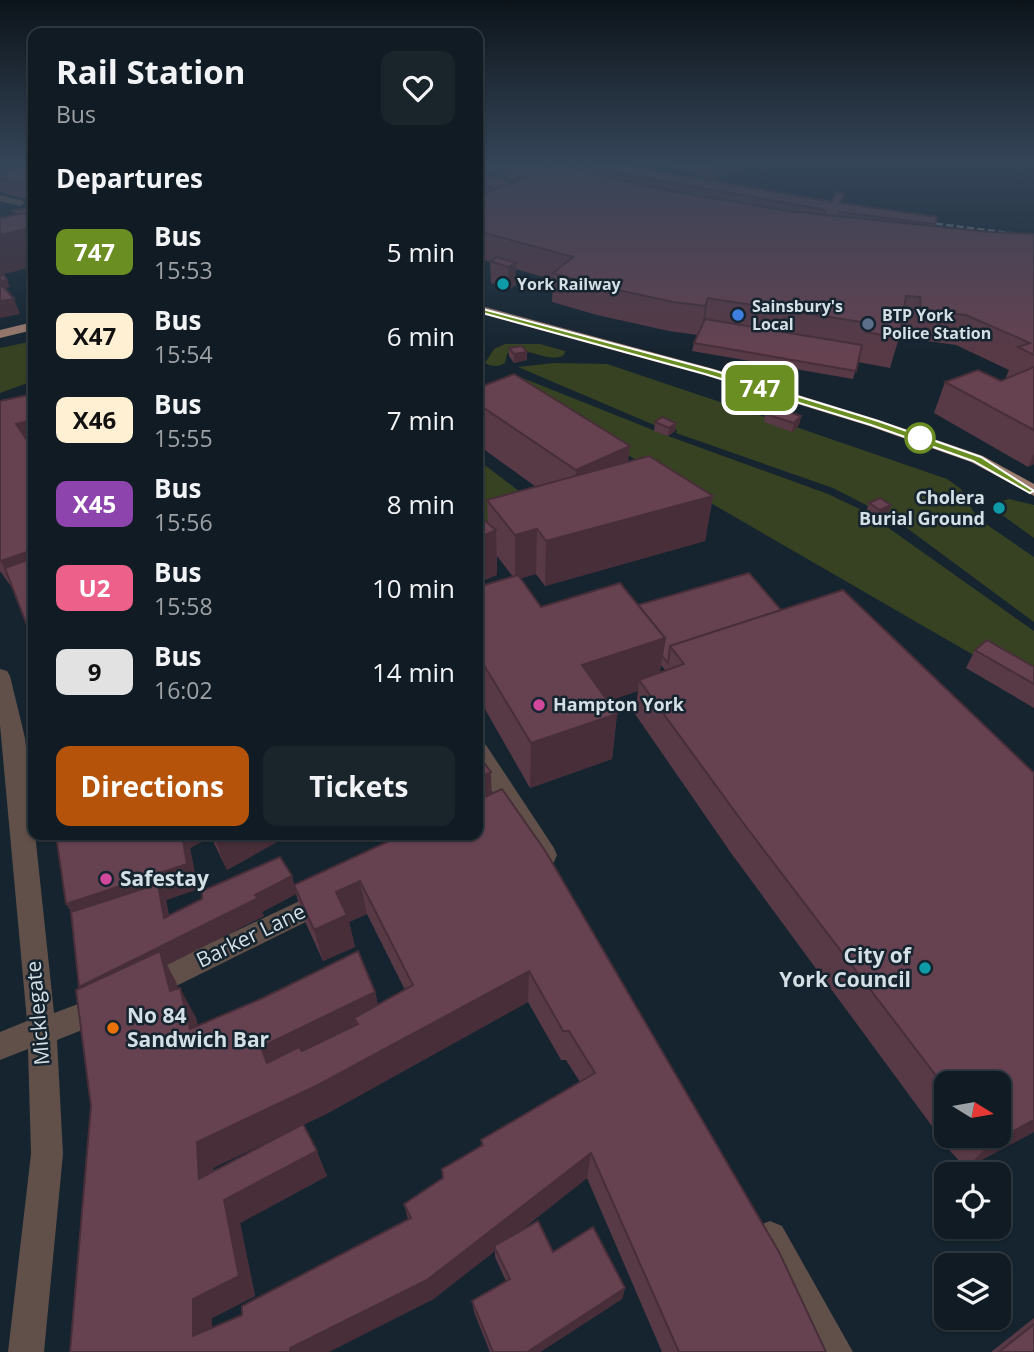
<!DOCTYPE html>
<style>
body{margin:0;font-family:"Open Sans",sans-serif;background:#19242b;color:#f1f3f6;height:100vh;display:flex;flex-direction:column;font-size:26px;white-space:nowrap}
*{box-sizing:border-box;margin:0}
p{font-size:23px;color:#9ca1a6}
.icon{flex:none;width:38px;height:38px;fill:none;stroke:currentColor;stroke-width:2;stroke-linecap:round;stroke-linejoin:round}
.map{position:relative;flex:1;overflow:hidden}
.details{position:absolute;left:28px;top:28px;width:455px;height:812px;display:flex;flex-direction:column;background:#101b23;border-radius:14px;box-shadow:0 2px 5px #0004,0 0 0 2px #303941}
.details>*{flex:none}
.badge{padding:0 14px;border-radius:10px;font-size:24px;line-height:46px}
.needle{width:46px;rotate:101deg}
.controls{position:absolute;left:934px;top:1071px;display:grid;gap:14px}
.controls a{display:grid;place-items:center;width:77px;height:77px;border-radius:14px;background:#101b23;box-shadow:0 2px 5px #0004,0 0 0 2px #303941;font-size:35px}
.map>.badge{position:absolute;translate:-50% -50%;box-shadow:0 0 0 4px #fff}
h2{padding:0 28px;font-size:26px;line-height:63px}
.round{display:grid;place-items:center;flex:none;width:74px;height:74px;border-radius:14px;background:#19242b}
.head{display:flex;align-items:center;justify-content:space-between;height:119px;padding:0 28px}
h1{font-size:33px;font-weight:700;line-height:52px}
.action{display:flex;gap:14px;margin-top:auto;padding:14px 28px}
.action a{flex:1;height:80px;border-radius:14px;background:#b45309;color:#fff;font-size:28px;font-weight:700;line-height:80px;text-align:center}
.action a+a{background:#19242b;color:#f1f3f6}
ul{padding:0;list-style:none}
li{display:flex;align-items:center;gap:21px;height:84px;padding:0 28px}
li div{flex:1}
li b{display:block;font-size:26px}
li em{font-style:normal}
li .badge{min-width:77px;font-weight:700;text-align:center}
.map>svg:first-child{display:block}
.green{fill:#374222}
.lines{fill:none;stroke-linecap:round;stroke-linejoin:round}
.minor{fill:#605049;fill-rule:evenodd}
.major{fill:#9e7d6f;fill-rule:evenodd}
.rail{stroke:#6c7982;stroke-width:2.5;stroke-dasharray:7 3.5;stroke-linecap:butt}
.wall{fill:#583946;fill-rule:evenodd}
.shaded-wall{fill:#472e39}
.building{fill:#664251;stroke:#472e39;stroke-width:2;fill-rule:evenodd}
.line{fill:#6b8e23;stroke:#fff;stroke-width:2}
.culture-dot{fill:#0f9aa8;stroke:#15242f;stroke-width:2.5}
.shop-dot{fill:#3f7fe0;stroke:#15242f;stroke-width:2.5}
.service-dot{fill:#5c6f8a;stroke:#15242f;stroke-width:2.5}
.stop-dot{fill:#fff;stroke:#6b8e23;stroke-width:3.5}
.hotel-dot{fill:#d1479c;stroke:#15242f;stroke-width:2.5}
.food-dot{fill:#e8710a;stroke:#15242f;stroke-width:2.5}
.labels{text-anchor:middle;stroke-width:5;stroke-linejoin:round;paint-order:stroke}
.far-poi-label{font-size:16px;font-weight:bold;fill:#d5dfe6;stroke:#15242f;text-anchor:start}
.poi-label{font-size:18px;font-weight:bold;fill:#d5dfe6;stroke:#15242f;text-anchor:end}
.near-poi-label{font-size:21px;font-weight:bold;fill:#d5dfe6;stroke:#15242f;text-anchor:start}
.near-street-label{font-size:21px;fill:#d5dfe6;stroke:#15242f}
</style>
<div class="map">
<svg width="1034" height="1352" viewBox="0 0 1034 1352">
<rect width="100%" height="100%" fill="#15242f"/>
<g class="green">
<polygon points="33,341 33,381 0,393 0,348"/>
<path d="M505 344H540L565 351 564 355C547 365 526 343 507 354L505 363C497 367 493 367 485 363L494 349Z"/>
<polygon points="554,363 607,364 768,418 792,432 796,427 947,479 961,489 977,518 1034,557 1034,622 877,506 872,508 833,488 676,433 677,430 663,424 659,427 518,367"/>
<polygon points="515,375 668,436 828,494 866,512 1034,631 1034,690 569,421"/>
<polygon points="478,460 548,513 478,538"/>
<polygon points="1009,499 1034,505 1034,538 994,509 993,504"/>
</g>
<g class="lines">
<g class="minor">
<polygon points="0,195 24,201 25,203 20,206 0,201"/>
<polygon points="0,669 7,671 10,676 25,738 54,1013 105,994 115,997 119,1007 115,1017 57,1040 63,1154 44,1352 8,1352 31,1154 28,1049 0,1060 0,1032 27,1021 0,725"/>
<polygon points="478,742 486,745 554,848 557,855 554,862 545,865 536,862 478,769"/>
<polygon points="325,889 334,892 338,900 334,908 156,996 146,1000 136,996 132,987 136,978"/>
<polygon points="770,1221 782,1226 853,1352 815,1352 753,1238 758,1226"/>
</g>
<g class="major">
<polygon points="478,305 714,369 879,420 983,456 1034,484 1034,496 971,462 869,426 704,375 478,313"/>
<polygon points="33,322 33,330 0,338 0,330"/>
</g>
<g class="rail">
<polyline points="549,164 575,171"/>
<polyline points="478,191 504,200"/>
<polyline points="915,221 1034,236"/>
</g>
</g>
<g class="wall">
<polygon points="0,164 33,164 33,201 0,192 0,175 26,166 25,165 0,175"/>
<path d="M478 164H533L550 167H568L555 164H626L664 172 832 202 844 194 841 204 937 217 935 226 989 232 1034 234V464L1028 467 934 413 945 382 1001 381 1008 378 1006 377 1009 370 956 345 912 339 911 327 901 326 899 338 890 368 858 362 853 379 692 351 694 343 698 335 669 331 597 315 552 302 553 280 516 269V285L509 289 491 283 490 262 478 258V196L486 193 478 190V172L512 182 514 181 478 169ZM647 185 793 212 665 190Z"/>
<polygon points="659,164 751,164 750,166 713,180"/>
<polygon points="509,348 527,360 514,363 509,356"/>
<path d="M478 388 628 462 713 496 705 541 545 586 536 574 521 578 541 607 638 605 781 610 1034 773V1132L966 1168 951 1152 731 853 635 714 638 691 608 701 617 714 612 759 530 788 478 697V587L513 577 497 556V575L488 523 487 500 536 487 478 445ZM661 665 665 670 660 672ZM947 1083 999 1136H947Z"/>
<polygon points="0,401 13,589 0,571"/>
<polygon points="765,414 801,416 799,425 792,432 764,422"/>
<polygon points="655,422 676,423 675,431 668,436 654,431"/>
<polygon points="869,503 891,505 888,514 878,519 866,512"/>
<polygon points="975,650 1034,667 1034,708 966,668"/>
<path d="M492 793 826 1352H662L587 1178 520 1231 553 1252 625 1288 622 1299 540 1352H490L474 1312 472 1301 506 1281 495 1257V1251L432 1300 70 1352 91 1106 71 912 56 835H289L227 870 211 837 190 848 198 889 166 900 169 916 295 885ZM296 894 303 917 323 961 355 947 349 922 367 914 405 990 378 1005 375 992 198 1026 196 1018 178 989 176 982 167 965 264 916 262 912ZM528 1002 561 1060H566L580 1082 481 1140V1146L443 1178 404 1204 408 1219 242 1315 212 1328V1318L255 1296 240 1223 327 1176 303 1125 328 1113ZM273 1139 214 1171 213 1168Z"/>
<polygon points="1034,1318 1034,1352 991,1352"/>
</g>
<g class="shaded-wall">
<polygon points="0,164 24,164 25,165 0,175"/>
<polygon points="715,164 751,164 750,166 713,180"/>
<polygon points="33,219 33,267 0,275 0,235"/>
<polygon points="516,263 516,285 509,289 508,267"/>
<polygon points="7,280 10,287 0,290 0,281"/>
<polygon points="708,298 704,328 701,335 705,306"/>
<polygon points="14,299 20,314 0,318 0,301"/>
<polygon points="527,352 527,360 514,363 514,354"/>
<polygon points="801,416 799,425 792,432 794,423"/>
<polygon points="33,420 33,455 16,424"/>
<polygon points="676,423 675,431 668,436 669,428"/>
<polygon points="630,446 625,490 574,514 576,470"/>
<polygon points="1034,454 1034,464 1028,467"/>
<polygon points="713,496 705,541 545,586 546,541"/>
<polygon points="891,505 888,514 878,519 880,510"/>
<polygon points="537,529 536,574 515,580 515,535"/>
<polygon points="496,530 497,575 478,583 478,538"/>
<polygon points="33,550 33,589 17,595 1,561"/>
<polygon points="665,638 658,684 639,680 638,691 579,711 582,665"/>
<polygon points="617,714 612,759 530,788 531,743"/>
<polygon points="491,772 492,805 478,813 478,778"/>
<polygon points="182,835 213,835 213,836 190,848 198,889 166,900 172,935 82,929 66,904"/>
<polygon points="217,835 289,835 227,870 214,837"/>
<polygon points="292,876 297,893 294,885 296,894 262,912 264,916 167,965 176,982 187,1021 90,1004 79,987"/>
<polygon points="360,881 367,914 349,922 355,947 323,961 314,930 336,892"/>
<polygon points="529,971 528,1002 328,1113 213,1168 216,1203 199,1179 197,1142"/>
<polygon points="180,988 196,1018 205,1058 190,1029"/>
<polygon points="375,992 382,1023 358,1024 354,1018 358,1034 279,1091 261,1047"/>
<polygon points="1034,1120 1034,1132 966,1168 991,1143"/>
<polygon points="317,1151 327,1176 240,1223 255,1296 212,1318 212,1352 193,1336 193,1299 224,1200"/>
<polygon points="591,1153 587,1178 496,1250 494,1246 495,1251 432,1300 329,1352 290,1352 290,1348"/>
<polygon points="625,1288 622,1299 540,1352 527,1352"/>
</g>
<g class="building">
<polygon points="33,164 33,187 0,179 0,175"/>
<polygon points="481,164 533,164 550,167 524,178"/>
<polygon points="557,164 665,190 789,211 989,232 1034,234 1034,355 1018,347 1030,343 966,315 921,310 920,297 906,296 899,338 866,332 868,323 708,298 705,306 673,302 599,286 553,273 573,257 478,231 478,196"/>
<polygon points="580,164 626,164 664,172 832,202 836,192 844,194 840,203 937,217 935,224 840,212 838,216 824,215 826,210 616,173"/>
<polygon points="478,172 512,182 495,189 478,183"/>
<polygon points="31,207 33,208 33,211 17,214 13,211"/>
<polygon points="33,211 33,227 0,235 0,218"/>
<polygon points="497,257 516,263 508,267 490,261"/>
<polygon points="4,275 7,280 0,281 0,276"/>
<polygon points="3,286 14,299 0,301 0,287"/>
<polygon points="705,319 862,345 856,371 694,343"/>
<polygon points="522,346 527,352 514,354 509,348"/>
<polygon points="1034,367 1034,430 945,382 978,370 1001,381"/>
<polygon points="514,374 630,446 576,470 478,404 478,388"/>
<polygon points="33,394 33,420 16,424 33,449 33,550 1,561 0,560 0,401"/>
<polygon points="772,407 801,416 794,423 765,414"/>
<polygon points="662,417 676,423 669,428 655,422"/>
<polygon points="649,456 713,496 546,541 537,529 515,535 487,500"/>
<polygon points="880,498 891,505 880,510 869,503"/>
<polygon points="478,515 496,530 478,538"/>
<polygon points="33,558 33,641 5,568"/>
<polygon points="749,573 781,610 670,646 668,663 662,656 665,638 638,605"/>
<polygon points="518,575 541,607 620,583 665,638 582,665 617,714 531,743 478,655 478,587"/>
<polygon points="843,590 1034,773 1034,1120 991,1143 984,1136 999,1136 999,1083 947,1083 947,1090 741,820 639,680 684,664 670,646"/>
<polygon points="987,640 1034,667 1034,684 975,650"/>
<polygon points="478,755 491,772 478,778"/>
<path d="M502 789 546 852 779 1252 826 1352H679L591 1153 427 1280 290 1348V1352H70L91 1106 76 990 160 951 170 991 180 988 190 1029 263 998 358 951 375 992 261 1047 267 1063 299 1047 302 1051 358 1024 354 1018 413 985 360 881 336 892 347 915 314 930 294 885 402 835H478V800ZM529 971 563 1031H569L595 1073 481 1140 483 1145 442 1169 443 1178 404 1204 411 1218 242 1306V1315L193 1336V1299L239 1276 224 1200 317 1151 303 1124 199 1179 197 1142 318 1085Z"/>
<polygon points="56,835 182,835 187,864 66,904"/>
<polygon points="280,857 292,876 255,895 258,898 79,987 71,912 158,884 164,918 202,899 202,891"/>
<polygon points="538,1221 553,1252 593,1227 625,1288 527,1352 493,1352 472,1301 510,1279 494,1246"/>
<polygon points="1034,1324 1034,1352 999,1352"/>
</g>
<linearGradient id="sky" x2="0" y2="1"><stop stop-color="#0c141a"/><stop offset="0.46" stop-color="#354558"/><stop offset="1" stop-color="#354558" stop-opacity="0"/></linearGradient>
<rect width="1034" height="353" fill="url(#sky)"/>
<polygon class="line" points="475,307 712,370 878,421 981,457 1034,491 1030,493 973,461 871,425 705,374 475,311"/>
<g class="culture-dot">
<circle cx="503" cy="284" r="7"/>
<circle cx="999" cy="508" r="7"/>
<circle cx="925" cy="968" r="7"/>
</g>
<circle class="shop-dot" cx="738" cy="315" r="7"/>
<circle class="service-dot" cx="868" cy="324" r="7"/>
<circle class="stop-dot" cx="920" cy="438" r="14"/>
<g class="hotel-dot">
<circle cx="539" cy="705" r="7"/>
<circle cx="106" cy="879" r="7"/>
</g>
<circle class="food-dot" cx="113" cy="1028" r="7"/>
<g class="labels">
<g class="far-poi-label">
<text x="517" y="290">York Railway</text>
<text x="752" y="312">Sainsbury's<tspan x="752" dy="18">Local</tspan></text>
<text x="882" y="321">BTP York<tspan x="882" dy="18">Police Station</tspan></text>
</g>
<g class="poi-label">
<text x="985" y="504">Cholera<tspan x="985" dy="21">Burial Ground</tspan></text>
<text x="553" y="711" text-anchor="start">Hampton York</text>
</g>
<g class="near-poi-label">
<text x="120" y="886">Safestay</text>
<text x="911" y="963" text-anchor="end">City of<tspan x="911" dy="24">York Council</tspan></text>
<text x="127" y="1023">No 84<tspan x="127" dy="24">Sandwich Bar</tspan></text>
</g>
<g class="near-street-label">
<text transform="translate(251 936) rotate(-26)" y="7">Barker Lane</text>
<text transform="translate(38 1013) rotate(-95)" y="7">Micklegate</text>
</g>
</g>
</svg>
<div class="controls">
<a><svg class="needle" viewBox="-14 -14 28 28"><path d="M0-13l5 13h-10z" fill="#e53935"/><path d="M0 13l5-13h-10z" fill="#9ca1a6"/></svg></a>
<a><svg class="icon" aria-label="locate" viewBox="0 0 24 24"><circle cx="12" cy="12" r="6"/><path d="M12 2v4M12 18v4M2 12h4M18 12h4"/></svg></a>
<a><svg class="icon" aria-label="layers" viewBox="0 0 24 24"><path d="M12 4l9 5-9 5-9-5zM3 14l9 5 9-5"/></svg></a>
</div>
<b class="badge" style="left:760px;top:388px;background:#6b8e23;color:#fff">747</b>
<section class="details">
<div class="head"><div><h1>Rail Station</h1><p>Bus</p></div><a class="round"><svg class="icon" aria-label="heart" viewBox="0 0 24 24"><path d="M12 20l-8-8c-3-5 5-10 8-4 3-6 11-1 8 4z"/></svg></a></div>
<h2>Departures</h2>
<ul>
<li><span class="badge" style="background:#6b8e23;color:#fff">747</span><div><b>Bus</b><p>15:53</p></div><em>5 min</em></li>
<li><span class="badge" style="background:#fff0d4;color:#111">X47</span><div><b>Bus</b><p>15:54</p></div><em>6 min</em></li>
<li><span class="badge" style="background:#fff0d4;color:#111">X46</span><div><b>Bus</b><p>15:55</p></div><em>7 min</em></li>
<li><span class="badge" style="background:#8e44ad;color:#fff">X45</span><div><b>Bus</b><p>15:56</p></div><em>8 min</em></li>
<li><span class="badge" style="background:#ec608a;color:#fff">U2</span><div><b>Bus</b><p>15:58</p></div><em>10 min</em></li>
<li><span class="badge" style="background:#e2e2e3;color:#111">9</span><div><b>Bus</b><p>16:02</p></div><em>14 min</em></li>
</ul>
<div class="action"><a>Directions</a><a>Tickets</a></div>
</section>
</div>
